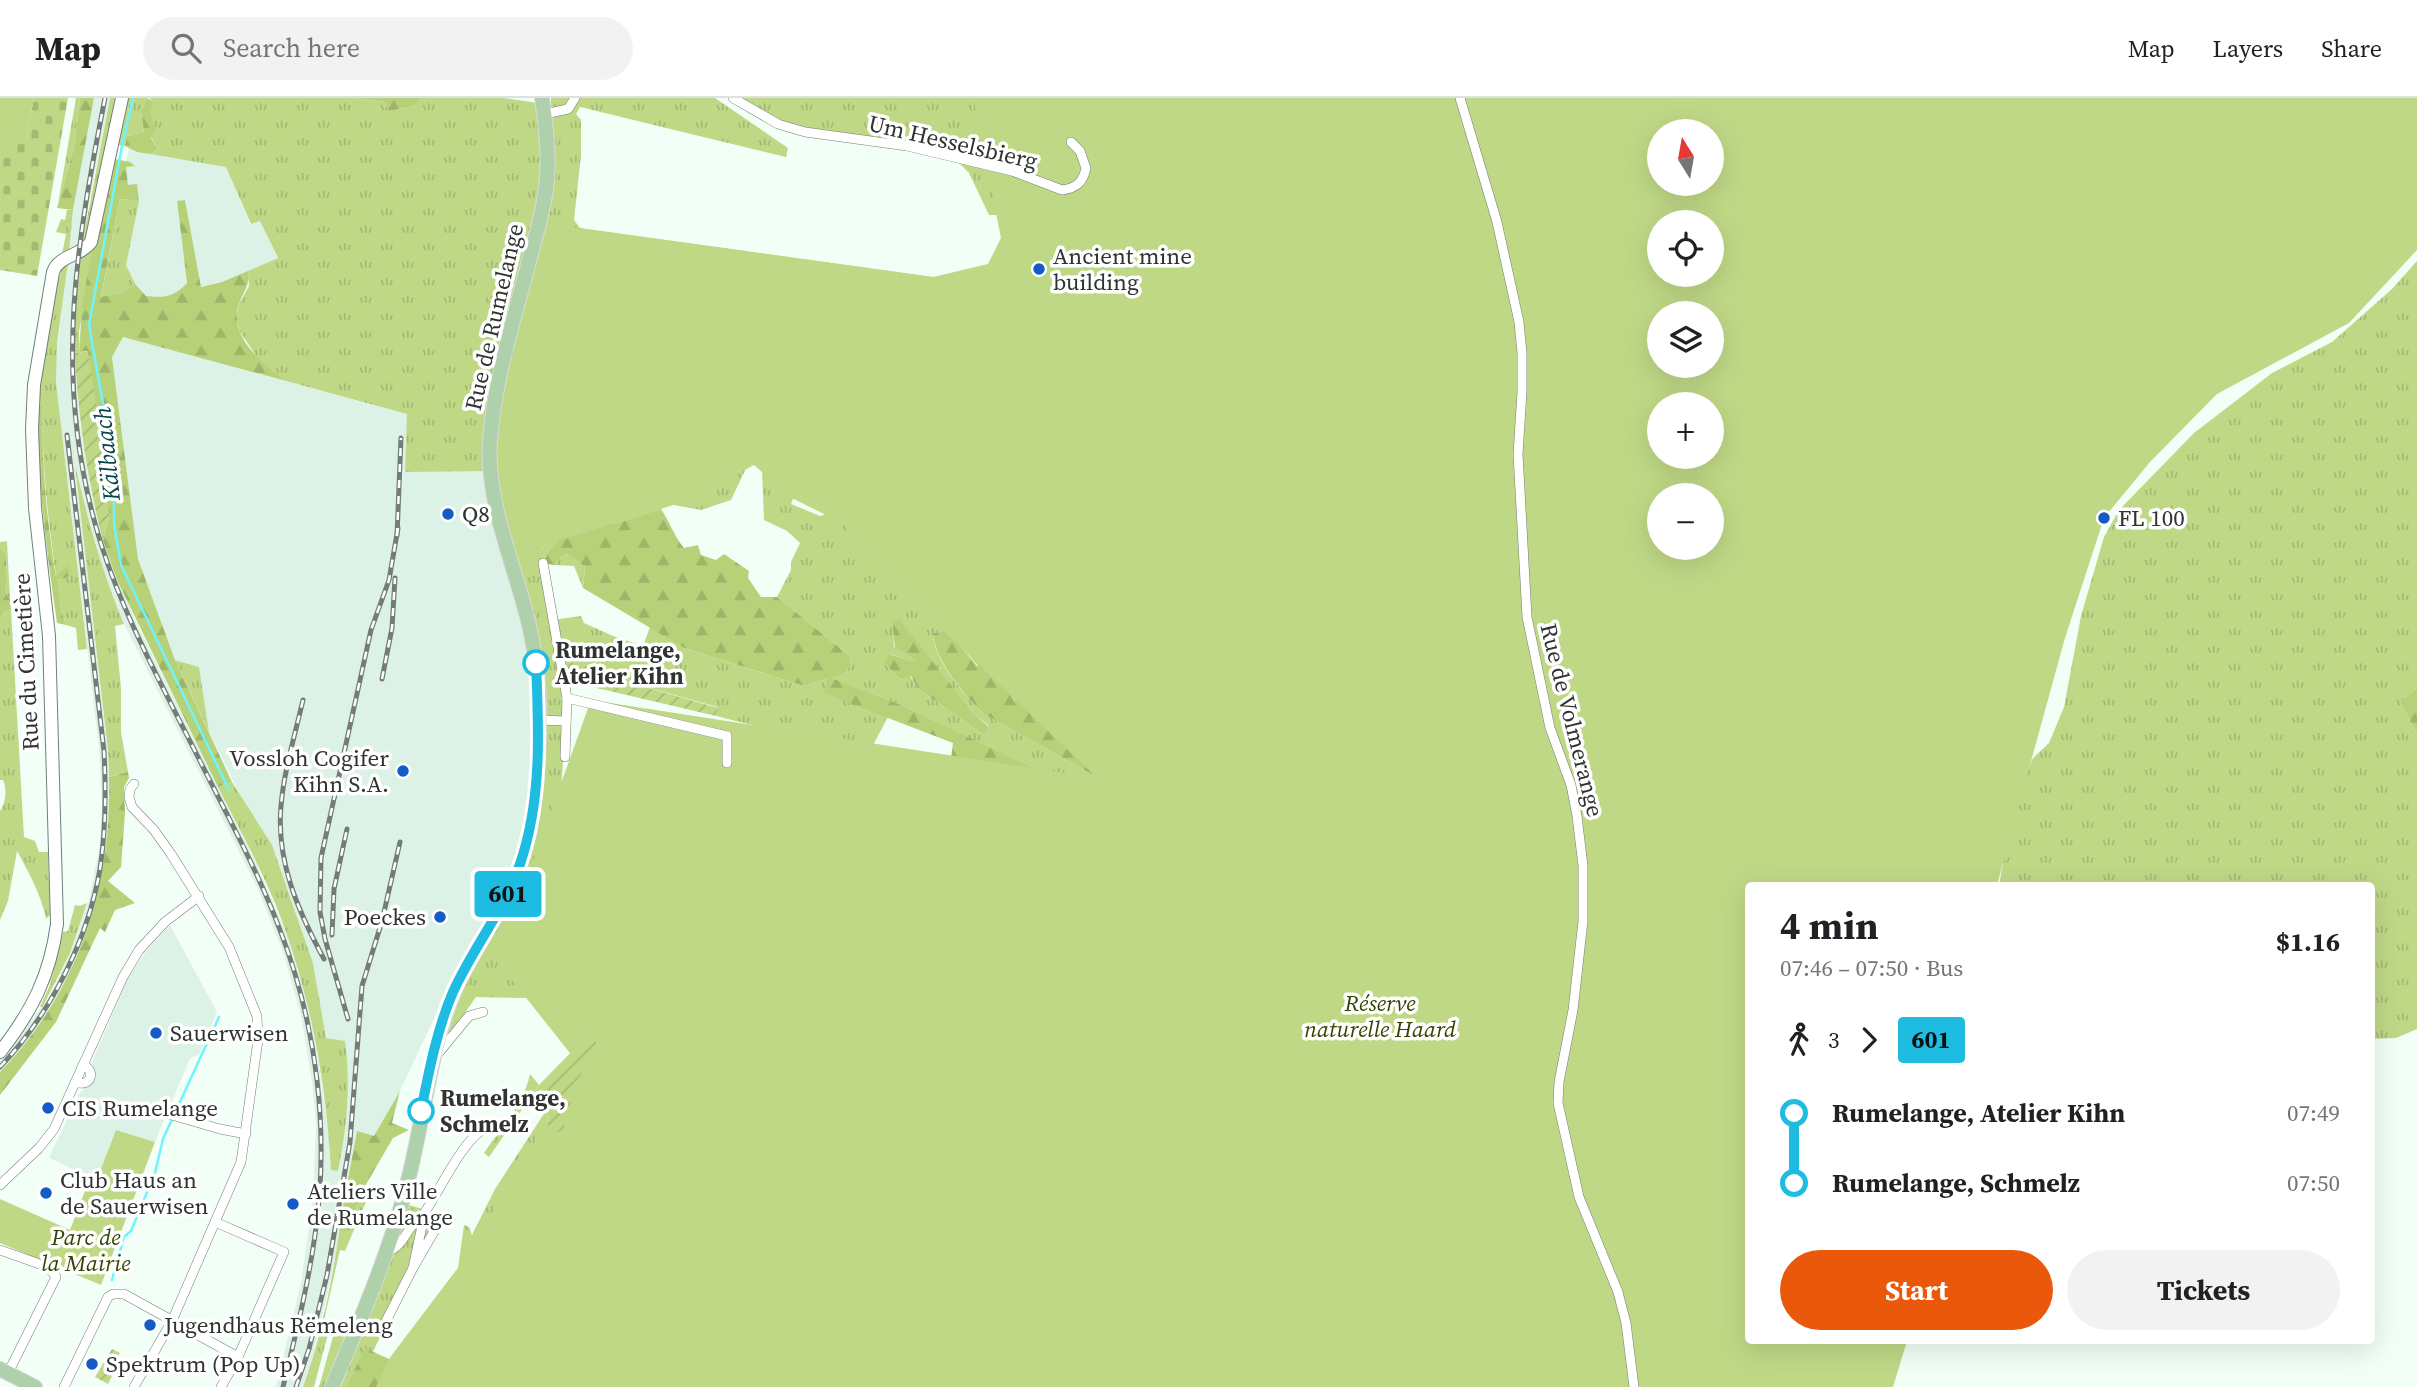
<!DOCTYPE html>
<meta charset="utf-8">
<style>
body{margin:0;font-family:"Source Serif 4",serif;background:#f2f2f2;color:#202124;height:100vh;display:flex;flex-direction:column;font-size:26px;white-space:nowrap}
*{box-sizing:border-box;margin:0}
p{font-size:23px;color:#757577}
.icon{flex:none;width:38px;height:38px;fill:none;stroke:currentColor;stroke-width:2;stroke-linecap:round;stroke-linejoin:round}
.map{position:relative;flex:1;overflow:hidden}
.sheet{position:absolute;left:1745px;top:784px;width:630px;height:462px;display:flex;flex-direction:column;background:#fff;border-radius:7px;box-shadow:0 7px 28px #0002}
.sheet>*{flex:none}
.badge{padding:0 14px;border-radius:5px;font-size:24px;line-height:46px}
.needle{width:46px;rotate:349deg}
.controls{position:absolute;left:1647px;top:21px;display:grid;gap:14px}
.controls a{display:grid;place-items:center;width:77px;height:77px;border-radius:50%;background:#fff;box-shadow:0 7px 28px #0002;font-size:35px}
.map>.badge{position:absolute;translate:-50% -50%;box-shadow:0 0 0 4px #fff}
.legs{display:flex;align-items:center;gap:10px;height:77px;padding:0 35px;font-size:23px}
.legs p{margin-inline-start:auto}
.overview{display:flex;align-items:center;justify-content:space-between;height:119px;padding:0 35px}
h1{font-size:38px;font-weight:700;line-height:52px}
.action{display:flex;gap:14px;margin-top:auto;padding:14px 35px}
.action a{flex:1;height:80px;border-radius:42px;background:#ea580c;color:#fff;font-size:28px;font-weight:700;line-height:80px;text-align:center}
.action a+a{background:#f2f2f2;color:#202124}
ul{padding:0 35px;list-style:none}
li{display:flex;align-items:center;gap:24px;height:70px;font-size:26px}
li i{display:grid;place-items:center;width:10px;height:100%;margin:0 9px;background:currentColor}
li i::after{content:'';width:18px;height:18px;margin:-9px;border:5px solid;border-radius:50%;background:#fff}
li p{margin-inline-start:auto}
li:first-child i{background:linear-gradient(#0000 50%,currentColor 0)}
li:last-child i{background:linear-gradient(currentColor 50%,#0000 0)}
header{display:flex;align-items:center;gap:42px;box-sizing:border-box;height:98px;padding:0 35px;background:#fff;border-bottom:2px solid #e0e0e0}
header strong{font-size:33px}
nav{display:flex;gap:38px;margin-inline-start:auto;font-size:24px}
.search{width:490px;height:63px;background:#f2f2f2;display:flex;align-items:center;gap:18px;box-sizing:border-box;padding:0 24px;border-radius:38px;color:#757577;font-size:26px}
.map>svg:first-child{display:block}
.built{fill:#ddf2e7}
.grass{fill:url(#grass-tufts);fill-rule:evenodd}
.forest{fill:url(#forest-firs)}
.cemetery{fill:url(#cemetery-stones)}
.park{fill:#bfd886;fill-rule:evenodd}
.garden{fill:url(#garden-furrows)}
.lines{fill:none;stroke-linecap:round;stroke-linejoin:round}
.stream{stroke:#6ef4fc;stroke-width:2.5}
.street-casing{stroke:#737f78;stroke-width:10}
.secondary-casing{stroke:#737f78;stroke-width:14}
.primary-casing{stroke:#dadada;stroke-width:16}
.street{stroke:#fff;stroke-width:9}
.secondary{stroke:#fff;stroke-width:12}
.primary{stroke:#aed0aa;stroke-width:14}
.rail-casing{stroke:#747c77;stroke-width:5}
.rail{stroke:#fff;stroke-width:2.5;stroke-dasharray:8;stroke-linecap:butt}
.line-1-casing{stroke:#fff;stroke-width:16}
.line-1{stroke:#1fbce1;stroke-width:10}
.poi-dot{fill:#155bc6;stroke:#fff;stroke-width:2.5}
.stop-1-dot{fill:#fff;stroke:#1fbce1;stroke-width:3.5}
.labels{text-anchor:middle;stroke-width:7;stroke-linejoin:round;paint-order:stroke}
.street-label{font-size:23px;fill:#2f3431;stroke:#fff}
.poi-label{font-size:23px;fill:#2f3431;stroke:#fff;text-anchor:start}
.stop-label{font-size:23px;font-weight:bold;fill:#2f3431;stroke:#fff;text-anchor:start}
.park-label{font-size:23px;font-style:italic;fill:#354400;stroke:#fff}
.water-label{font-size:24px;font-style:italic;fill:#07474a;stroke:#fff}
</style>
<header>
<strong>Map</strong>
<div class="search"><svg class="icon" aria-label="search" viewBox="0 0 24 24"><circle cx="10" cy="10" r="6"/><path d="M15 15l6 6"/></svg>Search here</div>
<nav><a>Map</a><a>Layers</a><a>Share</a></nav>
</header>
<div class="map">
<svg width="2417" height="1289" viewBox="0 0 2417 1289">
<defs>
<pattern id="grass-tufts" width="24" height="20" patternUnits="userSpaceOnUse" patternTransform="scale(1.75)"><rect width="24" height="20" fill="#bfd886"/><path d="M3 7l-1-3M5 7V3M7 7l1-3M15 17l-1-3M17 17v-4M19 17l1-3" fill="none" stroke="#a4ba74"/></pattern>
<pattern id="forest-firs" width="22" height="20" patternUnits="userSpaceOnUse" patternTransform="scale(1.75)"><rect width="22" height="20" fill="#b7d179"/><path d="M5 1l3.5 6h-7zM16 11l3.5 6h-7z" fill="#9eb469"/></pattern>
<pattern id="cemetery-stones" width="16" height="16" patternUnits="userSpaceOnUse" patternTransform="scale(1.75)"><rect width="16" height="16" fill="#bfd886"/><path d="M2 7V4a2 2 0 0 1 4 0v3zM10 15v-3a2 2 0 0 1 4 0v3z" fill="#a4ba74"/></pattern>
<pattern id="garden-furrows" width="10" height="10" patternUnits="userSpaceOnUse" patternTransform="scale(1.75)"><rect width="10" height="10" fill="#bfd886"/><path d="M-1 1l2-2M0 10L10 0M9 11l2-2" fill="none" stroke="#a4ba74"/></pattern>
</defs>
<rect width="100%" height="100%" fill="#f2fff7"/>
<g class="built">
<polygon points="94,0 110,0 88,109 74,227 80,325 91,395 103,443 135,522 256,765 285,832 300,877 312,921 328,1027 331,1072 326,940 313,865 272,747 245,707 209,634 199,569 175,562 138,461 112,259 123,239 407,316 490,373 529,527 539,622 521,763 447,893 400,993 374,1039 357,1034 332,1177 310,1269 303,1289 276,1289 301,1185 313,1101 316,1026 312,985 302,922 284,857 258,791 124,526 107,486 76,375 108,652 110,702 107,744 99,798 87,834 68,879 39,928 0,974 0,963 50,898 70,855 90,798 100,745 102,704 99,650 56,284 56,258 73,112"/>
<polygon points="129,49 137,54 226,68 250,126 260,122 278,161 222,184 201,189 185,103 177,103 187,185 177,196 163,200 124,195 128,87 126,69 134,68 126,64"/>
<polygon points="170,827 217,914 199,957 190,960 155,1044 116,1032 97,1082 49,1060 79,996 94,982 95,974 91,967 127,882 144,856"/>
</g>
<g class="grass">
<polygon points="76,0 80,0 74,49 58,106"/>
<polygon points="110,0 116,0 87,141 82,147"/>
<polygon points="128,0 147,0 141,13 144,34 127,38 125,48 118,47"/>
<path d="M149 0H357L384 4 389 13 415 8 420 0H504L551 7V0H715L788 50 786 59 580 9 576 16 581 22V57L574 122 580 130 933 179 710 225 697 243 713 277 881 263 873 271 890 289 877 297 867 275 833 284 800 280 731 297 714 309 718 314 764 300 758 316 763 317 774 300 794 294 795 298 779 304 772 325 744 331 742 346 728 343 730 355 748 366 731 402 701 412 663 405 661 411 614 426 598 425 553 436 556 445 546 456 545 463 548 466H543L552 522 581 518 584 525 613 538 643 548 650 529 684 550 804 588 847 574 851 559 777 499 791 472V464L800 445 787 433 764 422 762 372 801 402 793 401 791 406 820 418 836 413 831 381 821 376 812 378V385L829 411C807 396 793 378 783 353L769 352 775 341 819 337 827 327 851 333 860 346 850 369 855 374 913 354 941 351 961 315H991L1008 324 1030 328 1068 310 1106 323 1084 392 993 422 970 481 1004 461 988 487 994 493 1024 473 1031 484 1113 453 1129 358 1227 329 1310 331 1312 347 1330 337 1375 285 1317 370 1311 412 1320 415 1336 378 1417 266 1419 210 1408 135H1399L1403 234 1376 283 1396 231 1385 225 1339 158 1330 159 1319 102 1262 129 1239 175 1214 190 1149 155 1091 156 1021 117H989L969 75 953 59 907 48 805 34 778 26 733 0H1504C1481 21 1468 29 1478 62L1465 52 1456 57 1460 221 1467 233 1379 382 1363 438 1355 529 1342 535V565L1383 719 1387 812 1359 823 1340 839 1194 905 1172 899 1091 916 997 947C989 953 988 959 991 968L943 1026 953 1041 936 1068 894 1153 890 1171 889 1220 873 1251 863 1289H857L864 1260 863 1247 886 1195 882 1180 868 1184C873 1146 879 1107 892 1071 900 1047 916 1026 920 1000L908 990 891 985 868 1066 844 1095 820 1060 822 1039 839 988 811 959 844 972 864 935 842 912 814 893 797 923 806 957 785 944 753 939 752 926 764 907 773 858 784 841 786 826 784 811 777 808 765 835 752 895 732 925 704 899 712 849 747 829 749 802 726 781 735 746 806 753 814 745 760 734H691L665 751 687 780 692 796 682 812 665 829 634 870 594 892 570 894 550 884 528 852 524 892 526 900 476 899 443 946 453 894 512 788 521 763 533 710 538 660 536 562 529 527 497 410 490 373 405 374 407 316 286 283 259 262 240 234 236 220 239 206 249 188 248 173 278 160 260 123 251 126 226 69 150 56 158 51 151 39 156 31 151 15 154 4ZM578 196 586 204 559 272 555 301 565 359 583 388 591 419 548 418C506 349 547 267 569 198ZM660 213C680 226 686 236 691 259 675 243 647 241 628 256 618 265 609 282 600 293L606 340 623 378 662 402 620 399 594 385 575 350 566 294 583 254 623 223ZM1314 422 1288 547 1351 662 1377 796C1370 814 1354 823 1337 831L1188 874 1122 878 853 865 831 867 807 858V836L801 815 808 809 824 825 844 832 903 833 968 811 940 780 836 746 828 739 822 688 641 668 589 657 566 725H559L567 600 560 563 591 569 600 576 717 609 716 618 827 646 864 664 888 619 823 595 830 580 902 607 1070 689 1086 693 1087 703 1080 708 980 690 1012 700 1011 719 1018 735 1053 745 1108 685 987 618C967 602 933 561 933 535L942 533 960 506 964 509 951 537 978 568 988 562 1002 570 1014 603 1028 595 1055 602 1065 621 1159 649 1162 644H1190L1222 680 1229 726 1220 773 1207 774 1199 786 1234 787 1233 754 1241 729 1261 735 1270 698 1267 678 1247 687 1242 675 1254 663 1239 643 1252 631 1275 646 1287 619 1262 605 1292 462 1307 423ZM893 523H900L973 615 989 628 984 637 917 590 910 578 901 582 884 565 890 556 919 566 911 559 894 549Z"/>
<polygon points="120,101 139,103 126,167 135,186 124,195 101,200"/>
<polygon points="67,112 73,112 69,153 62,156 66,136 56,134 61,121 65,122"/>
<polygon points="94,150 79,234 80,254 75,255 74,227 81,158"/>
<polygon points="2417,163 2417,590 2400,604 2417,636 2417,931 2396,940 2371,941 2371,788 1999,788 2013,706 2033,660 2049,645 2064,609 2081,518 2104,439 2119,412 2194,335 2272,275 2332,244 2392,191"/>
<path d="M68 164 57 245 56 284 87 551 78 552 76 530 66 527 61 512C51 445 41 376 43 309L39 308C41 267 49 204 64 166Z"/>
<path d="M75 367C88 422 102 474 124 526L115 528 121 590V634L128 674 109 679 108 652Z"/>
<polygon points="7,443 10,502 5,493 7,484 6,455 0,449 0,444"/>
<polygon points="567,456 585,469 583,490 574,468 554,467 563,457"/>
<path d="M11 512 24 739 35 743 39 754H48L50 817 46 821C41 796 29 775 17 753L8 803 0 822V713C6 705 7 691 3 682H0V523L5 513Z"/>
<polygon points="175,562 199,569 209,634"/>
<path d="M232 684 272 747 313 865 326 940 345 943C351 987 347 1029 338 1073L331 1072C326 982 310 894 277 810 260 768 238 729 218 689Z"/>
<polygon points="87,805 70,855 42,910 40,908 50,887 63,834 68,833 75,807 80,808"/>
<path d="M530 976 539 987 489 1059 484 1055C502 1028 523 1008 530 976Z"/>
<polygon points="547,1011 548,1035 477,1154 389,1261 458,1170 464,1127 469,1129 472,1137 495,1091"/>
<path d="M361 1095 368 1099 345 1153 340 1152 323 1227 348 1238 325 1289H319L334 1235 329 1232 314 1289H303C323 1234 334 1173 342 1114L352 1120Z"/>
<polygon points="409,1107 426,1112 421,1120 432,1126 373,1254 365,1251 346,1289 341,1289"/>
</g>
<g class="forest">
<polygon points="80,0 94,0 73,112 57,110 74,49"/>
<polygon points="147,0 154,4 151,15 156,31 151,40 158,51 150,56 137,54 125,48 127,38 144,34 141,13"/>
<polygon points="357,0 420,0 420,1 415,8 389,13 384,4"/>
<path d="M115 61 130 64 135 68 126 69 128 87 137 86 139 103 120 101 101 199 123 195 135 186 146 198C164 200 174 199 187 185L177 103 185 102 201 189 222 184 248 173C251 188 242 195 238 209 230 241 264 266 286 283L123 239 112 259 138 461 175 562 232 684 218 689 117 482 103 443 109 418 87 253 80 254C79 193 100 121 115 61Z"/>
<path d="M39 308H43C41 364 47 423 56 479L67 468 69 469V478L63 481 57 480 61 512 66 527 57 525C47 454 36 381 39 308Z"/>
<path d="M661 411C670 424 674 438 684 450L698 447 701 457 716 462 724 456 749 473 748 480 761 499H777L851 559 847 574 831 580 902 607 1039 673 1108 685 987 618C967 602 934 561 933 535L942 533 960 506 951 537 977 568 988 562 1002 570 1014 603 1028 595 1377 796 948 685 953 645 823 595 829 580 804 588 684 550 583 490 585 469 567 456 563 457 554 467 548 466 545 463 546 456 556 445 553 436 598 425 614 426Z"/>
<polygon points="0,449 6,455 7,484 5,493 10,502 11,512 5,513 0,523"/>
<polygon points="900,522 973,615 989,629 984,637 917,590 911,578 901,582 884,565 889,556 917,565 911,559 895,550 892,523"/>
<polygon points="2417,590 2417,636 2400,604"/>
<path d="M128 674 129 680 124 689 125 715 121 769 108 783 135 805 115 812 105 834 100 830 56 924 0 997V974C78 894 112 789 109 679Z"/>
<polygon points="400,993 392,1025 409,1032 393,1040 361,1095 352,1121 342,1114 357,1033 374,1038"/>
<polygon points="365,1250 389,1261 404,1262 411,1289 346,1289"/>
</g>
<polygon class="cemetery" points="34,0 68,0 37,178 0,172 0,42 25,45"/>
<g class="park">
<polygon points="0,0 34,0 25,46 0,42"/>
<path d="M973 0H2417V152L2349 225 2217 296 2150 364 2104 420 2065 540 1997 787 1748 788V1242L1907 1243 1893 1289H376L389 1261 458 1170 581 969 497 863 591 602 1097 680 926 516 842 425 792 400 754 367 693 401 518 455 504 409 498 372 499 321 504 292 548 126 933 179 988 166 1001 140ZM1659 33H1712V86H1659ZM1659 124H1712V177H1659ZM1659 215H1712V268H1659ZM1659 306H1712V359H1659ZM1659 397H1712V450H1659Z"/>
<polygon points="116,1032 155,1044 101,1187 0,1145 0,1101 70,1132 90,1080 97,1081"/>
</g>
<g class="garden">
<path d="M88 253 100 331 109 418 103 443C87 381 78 319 75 255Z"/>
<polygon points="560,562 591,569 600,576 718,610 716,618 563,582"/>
<polygon points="587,938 600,947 576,984 563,1033 548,1036 547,1011 527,1004 539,987"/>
<polygon points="112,1251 120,1255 110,1274 113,1276 108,1286 95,1279"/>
</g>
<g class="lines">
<g class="stream">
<polyline points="133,0 122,48 89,227 112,357 114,388 114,426 121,467 229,692"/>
<polyline points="112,1182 124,1139 131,1133 155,1075 163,1041 219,919"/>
</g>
<g class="street-casing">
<g id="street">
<path d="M733 0 778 26 805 34 907 48 1012 73 1062 92C1077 90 1083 84 1086 70L1080 53 1071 44"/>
<polyline points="1460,0 1497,124 1519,224 1522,255 1522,294 1518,356 1527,519 1550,630 1571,687 1577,718 1583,768 1583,823 1573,912 1559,984 1558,1005 1579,1099 1618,1194 1626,1225 1634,1289"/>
<polyline points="545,16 568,11 575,0"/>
<polyline points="543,465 567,600 565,659"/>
<polyline points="567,600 727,638 727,665"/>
<polyline points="539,622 566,623"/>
<polyline points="436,958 469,918 483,914"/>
<path d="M76 984C90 990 97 973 83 967"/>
<polyline points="168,1016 220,1031 246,1036"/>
<polyline points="0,1087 39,1050 54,1031 123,879 139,852 165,824 199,798"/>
<path d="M421 1120C438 1096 457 1053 478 1035 484 1030 491 1028 499 1026"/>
<polyline points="215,1124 284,1154 238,1259 221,1289"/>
<path d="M387 1149 393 1151C406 1144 407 1127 421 1120L422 1128 413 1170 436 1130"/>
<polyline points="0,1152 48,1169 56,1179 8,1275"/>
<polyline points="384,1227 413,1170"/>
<polyline points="64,1289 108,1199 113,1196 124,1196 238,1259"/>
<polyline points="134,1289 172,1223 241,1064 258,942 257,918 229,849 171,756 154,732 132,709 129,699 130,691 134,686"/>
</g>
</g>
<g class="secondary-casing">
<path id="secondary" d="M0 954C32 913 50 878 57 826L49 538 35 410 32 331 34 287 53 174C59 157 81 158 91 144L122 0"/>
</g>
<g class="primary-casing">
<g id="primary">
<polyline points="0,1271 35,1289"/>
<path d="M332 1289C359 1226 387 1160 405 1094 422 1033 427 970 448 910 462 868 490 831 510 791 530 752 536 703 538 660 541 617 539 569 529 527 515 467 486 406 490 343 494 281 515 219 530 159 537 133 545 107 547 80 549 54 546 26 542 0"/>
</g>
</g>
<use href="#street" class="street"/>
<use href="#secondary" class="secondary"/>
<use href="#primary" class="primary"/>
<g class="rail-casing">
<g id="rail">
<path d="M105 0C77 143 55 269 92 414 114 502 159 581 199 661 227 717 258 773 280 832 317 928 330 1035 315 1137 308 1188 295 1239 283 1289"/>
<polyline points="397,438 401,340"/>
<polyline points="382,581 392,530 395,480"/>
<path d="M303 602C295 637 284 672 281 708 276 763 298 813 324 861"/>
<polyline points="332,837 334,791 347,731"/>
<polyline points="348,921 325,841 320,814 321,760 371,532 389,482 398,430"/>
<path d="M0 969C50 917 88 842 100 771 106 732 106 693 104 653L67 337"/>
<polyline points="296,1289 309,1251 327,1177 350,1044 362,888 382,823 400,744"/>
</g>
</g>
<use href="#rail" class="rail"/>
</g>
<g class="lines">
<g class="line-1-casing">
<path id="line-1" d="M421 1013C429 973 437 931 453 894 473 850 504 812 520 766 542 702 539 632 536 565"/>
</g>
<use href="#line-1" class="line-1"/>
</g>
<g class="poi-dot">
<circle cx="1039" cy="171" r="7"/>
<circle cx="448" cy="416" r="7"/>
<circle cx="2104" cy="420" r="7"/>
<circle cx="403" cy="673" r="7"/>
<circle cx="440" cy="819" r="7"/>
<circle cx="156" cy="935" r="7"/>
<circle cx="48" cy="1010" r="7"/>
<circle cx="46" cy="1095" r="7"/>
<circle cx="293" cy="1106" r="7"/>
<circle cx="150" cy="1227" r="7"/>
<circle cx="92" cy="1266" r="7"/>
</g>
<g class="stop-1-dot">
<circle cx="536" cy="565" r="12"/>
<circle cx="421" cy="1013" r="12"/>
</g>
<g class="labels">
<g class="street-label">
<text transform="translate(953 44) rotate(13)" y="8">Um Hesselsbierg</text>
<text transform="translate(494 219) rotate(-77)" y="8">Rue de Rumelange</text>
<text transform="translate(26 564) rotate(-93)" y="8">Rue du Cimetière</text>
<text transform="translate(1572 622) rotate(76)" y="8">Rue de Volmerange</text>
</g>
<g class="poi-label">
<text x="1053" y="166">Ancient mine<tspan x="1053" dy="26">building</tspan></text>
<text x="462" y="424">Q8</text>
<text x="2118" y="428">FL 100</text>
<text x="389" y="668" text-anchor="end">Vossloh Cogifer<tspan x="389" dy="26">Kihn S.A.</tspan></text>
<text x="426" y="827" text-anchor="end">Poeckes</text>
<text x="170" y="943">Sauerwisen</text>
<text x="62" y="1018">CIS Rumelange</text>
<text x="60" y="1090">Club Haus an<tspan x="60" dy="26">de Sauerwisen</tspan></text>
<text x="307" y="1101">Ateliers Ville<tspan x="307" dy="26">de Rumelange</tspan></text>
<text x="164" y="1235">Jugendhaus Rëmeleng</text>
<text x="106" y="1274">Spektrum (Pop Up)</text>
</g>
<g class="stop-label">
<text x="555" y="560">Rumelange,<tspan x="555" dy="26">Atelier Kihn</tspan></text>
<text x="440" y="1008">Rumelange,<tspan x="440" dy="26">Schmelz</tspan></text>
</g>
<g class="park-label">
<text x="1380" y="913">Réserve<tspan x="1380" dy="26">naturelle Haard</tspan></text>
<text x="86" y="1147">Parc de<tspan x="86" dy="26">la Mairie</tspan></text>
</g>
<g class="water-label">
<text transform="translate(107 356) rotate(-96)" y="8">Kälbaach</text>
</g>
</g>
</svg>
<div class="controls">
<a><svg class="needle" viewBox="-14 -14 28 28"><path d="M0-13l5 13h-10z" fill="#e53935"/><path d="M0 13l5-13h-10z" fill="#757577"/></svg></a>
<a><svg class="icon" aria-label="locate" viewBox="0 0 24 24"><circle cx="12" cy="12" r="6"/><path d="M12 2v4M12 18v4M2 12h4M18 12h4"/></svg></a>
<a><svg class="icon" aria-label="layers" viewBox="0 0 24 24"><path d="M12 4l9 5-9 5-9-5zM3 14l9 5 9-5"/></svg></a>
<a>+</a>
<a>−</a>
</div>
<b class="badge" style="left:508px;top:796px;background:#1fbce1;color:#111">601</b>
<section class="sheet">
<div class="overview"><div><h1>4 min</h1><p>07:46 – 07:50 · Bus</p></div><b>$1.16</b></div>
<div class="legs"><svg class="icon" aria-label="walk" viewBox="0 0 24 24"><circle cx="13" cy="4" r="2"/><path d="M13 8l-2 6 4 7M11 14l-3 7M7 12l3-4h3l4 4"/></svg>3<svg class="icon" aria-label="forward" viewBox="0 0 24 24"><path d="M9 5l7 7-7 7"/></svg><b class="badge" style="background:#1fbce1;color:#111">601</b></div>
<ul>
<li><i style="color:#1fbce1"></i><b>Rumelange, Atelier Kihn</b><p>07:49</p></li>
<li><i style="color:#1fbce1"></i><b>Rumelange, Schmelz</b><p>07:50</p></li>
</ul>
<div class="action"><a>Start</a><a>Tickets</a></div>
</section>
</div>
